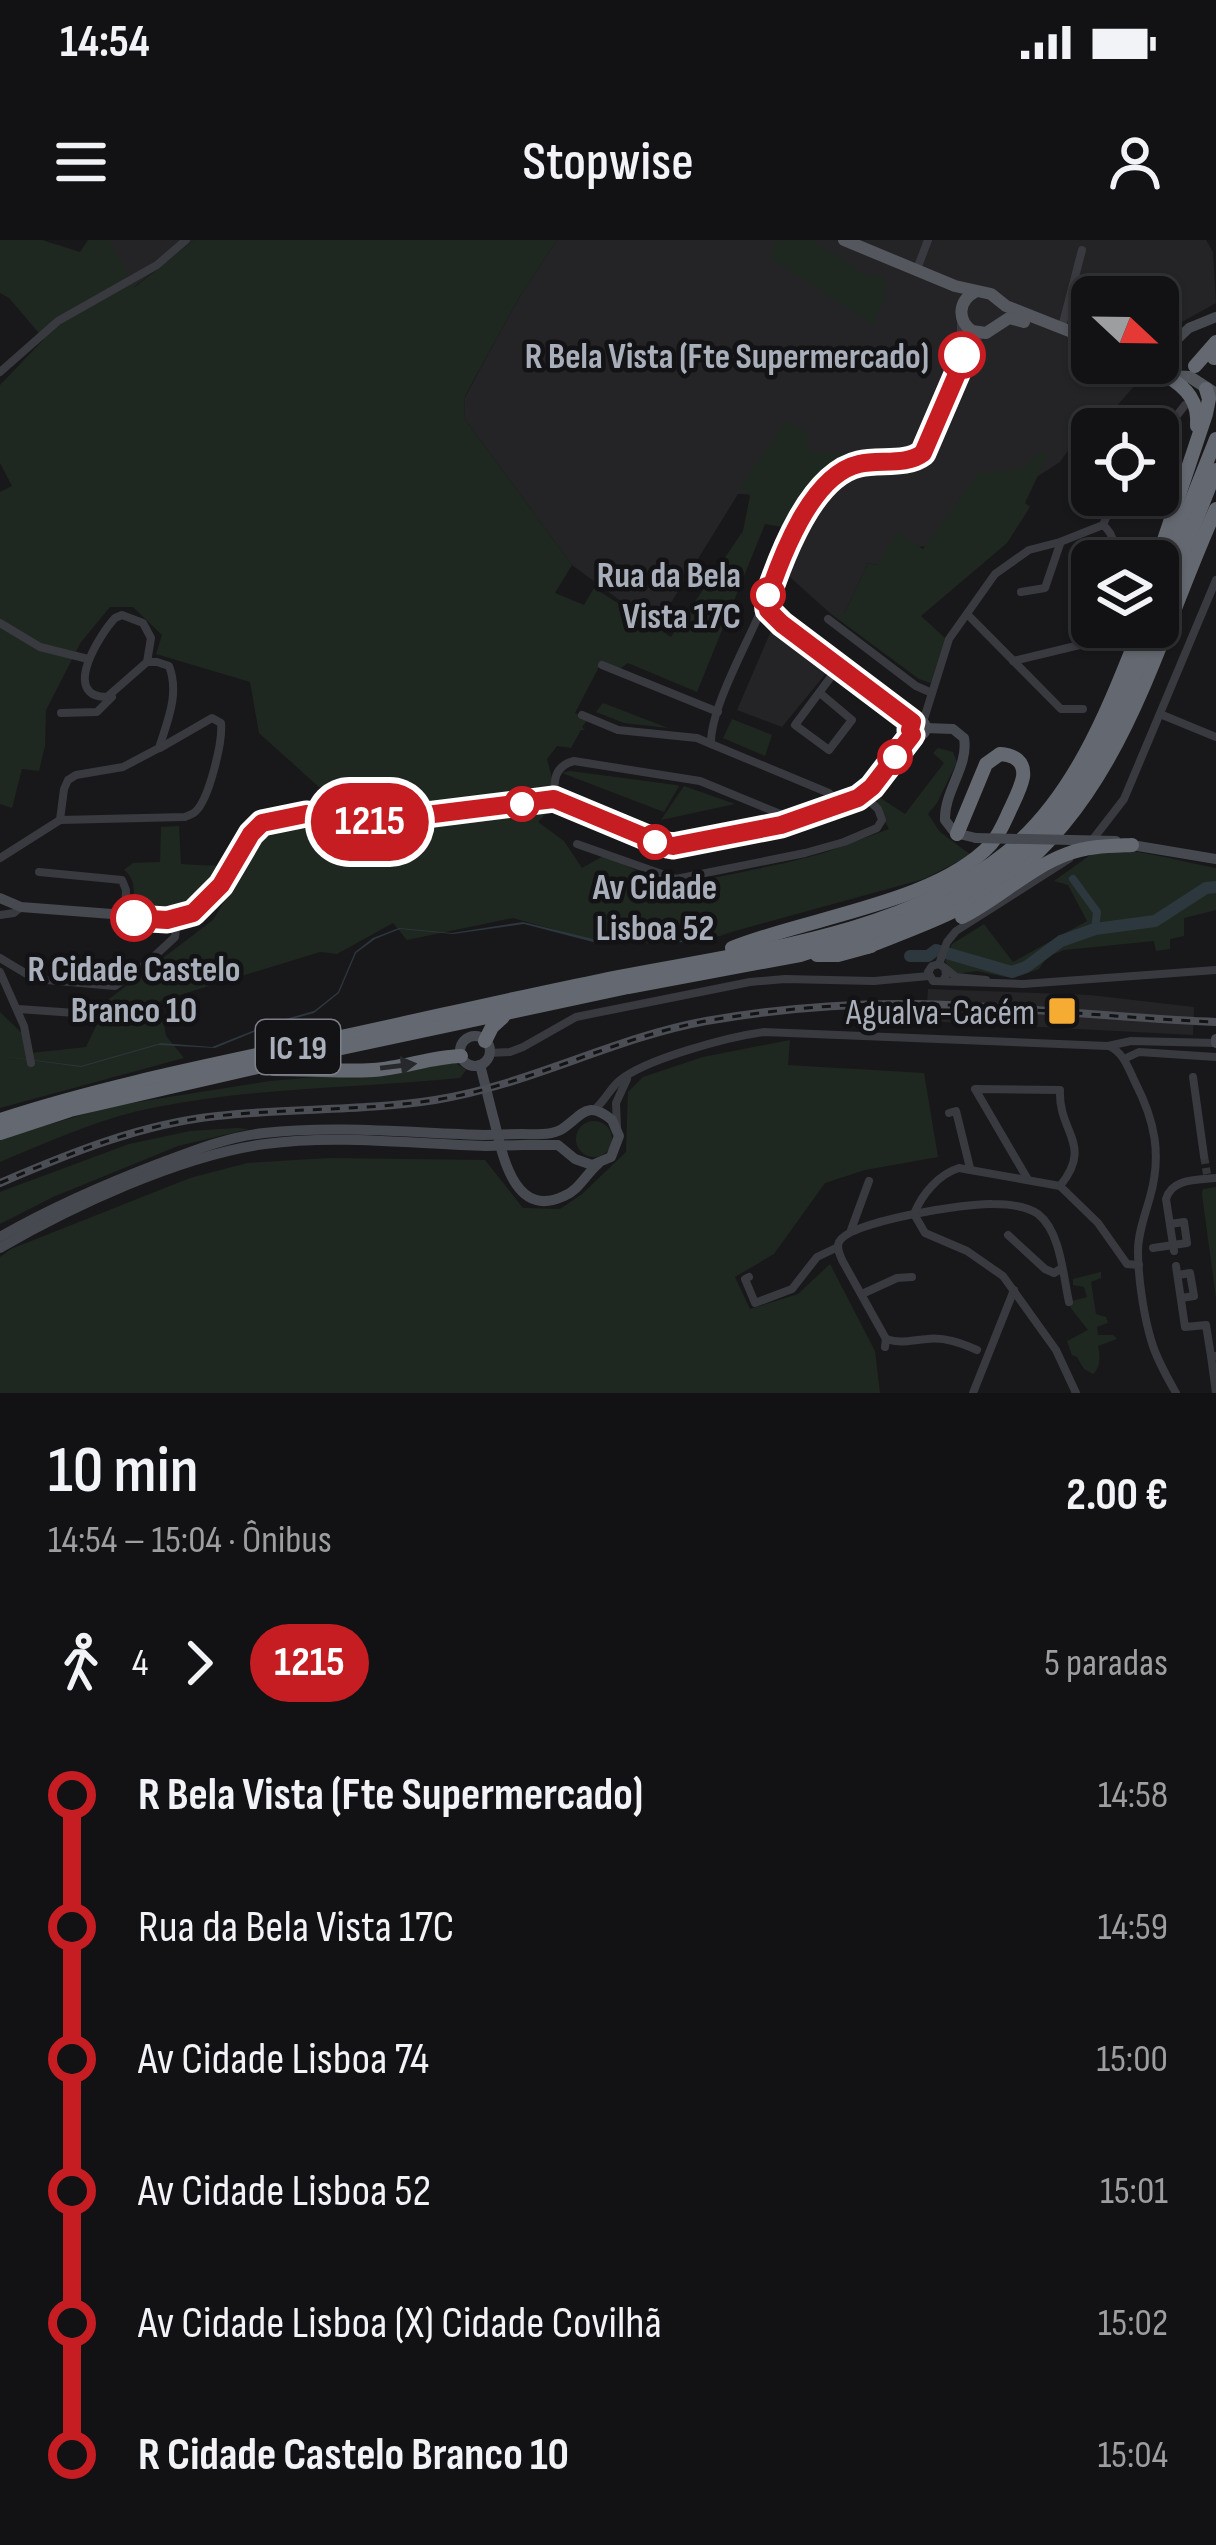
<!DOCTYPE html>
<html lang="pt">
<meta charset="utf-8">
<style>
body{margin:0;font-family:"Sofia Sans Condensed",sans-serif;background:#1b1b1d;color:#f1f3f6;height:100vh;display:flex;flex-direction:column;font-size:45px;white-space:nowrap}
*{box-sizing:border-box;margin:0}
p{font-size:39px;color:#9c9ea0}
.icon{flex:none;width:66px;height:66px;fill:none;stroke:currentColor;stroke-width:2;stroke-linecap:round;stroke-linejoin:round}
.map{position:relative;height:1153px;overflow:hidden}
.panel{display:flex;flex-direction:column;background:#121214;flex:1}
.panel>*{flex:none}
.badge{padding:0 24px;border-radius:39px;font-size:42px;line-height:78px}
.needle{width:78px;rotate:112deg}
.buttons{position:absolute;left:1071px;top:36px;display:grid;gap:24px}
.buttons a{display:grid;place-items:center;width:108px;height:108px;border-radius:18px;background:#121214;box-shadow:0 3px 9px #0004,0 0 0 3px #313234;font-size:60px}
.map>.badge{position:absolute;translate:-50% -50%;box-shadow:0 0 0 6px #fff}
.legs{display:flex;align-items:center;gap:18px;height:132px;padding:0 48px;font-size:39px}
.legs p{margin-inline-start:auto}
.headline{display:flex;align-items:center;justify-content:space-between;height:204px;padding:0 48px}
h1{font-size:66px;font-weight:600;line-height:90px}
ul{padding:0 48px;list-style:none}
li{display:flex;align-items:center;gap:42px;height:132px;font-size:45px}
li i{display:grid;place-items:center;width:18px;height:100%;margin:0 15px;background:currentColor}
li i::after{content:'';width:30px;height:30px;margin:-15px;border:9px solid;border-radius:50%;background:#121214}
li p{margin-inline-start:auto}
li:first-child i{background:linear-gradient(#0000 50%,currentColor 0)}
li:last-child i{background:linear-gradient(currentColor 50%,#0000 0)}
.status{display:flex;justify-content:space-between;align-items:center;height:84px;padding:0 60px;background:#121214;direction:ltr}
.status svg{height:33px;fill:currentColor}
header{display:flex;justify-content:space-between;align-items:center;height:156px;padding:0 48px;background:#121214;font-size:54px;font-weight:600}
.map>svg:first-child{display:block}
.built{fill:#242427}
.green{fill:#1f2820}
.water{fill:#2d373e}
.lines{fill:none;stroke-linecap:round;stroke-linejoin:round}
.canal{stroke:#2d373e;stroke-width:8}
.river{stroke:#2d373e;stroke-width:12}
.street-tunnel{stroke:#35363a;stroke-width:8;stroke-dasharray:8 4;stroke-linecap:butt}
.street{stroke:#383a3f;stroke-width:8}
.secondary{stroke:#46494f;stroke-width:10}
.primary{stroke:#54575e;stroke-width:12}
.highway{stroke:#646870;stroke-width:14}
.rail-casing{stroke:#4b4e54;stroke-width:8}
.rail{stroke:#131315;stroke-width:3;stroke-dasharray:9;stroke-linecap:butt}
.secondary-bridge{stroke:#46494f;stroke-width:10}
.highway-bridge{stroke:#646870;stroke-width:14}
.oneway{fill:#27282c}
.line-1-casing{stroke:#fff;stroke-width:27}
.line-1{stroke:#c61d23;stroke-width:18}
.stop-1-dot{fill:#fff;stroke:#c61d23;stroke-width:6}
.poi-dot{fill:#f6ac33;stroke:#131315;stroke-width:4.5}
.labels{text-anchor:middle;stroke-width:9;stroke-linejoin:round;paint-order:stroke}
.shield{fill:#131315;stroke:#7c8088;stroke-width:3}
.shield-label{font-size:33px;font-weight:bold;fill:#a9afba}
.stop-label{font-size:36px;font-weight:bold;fill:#a9afba;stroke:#131315;text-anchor:end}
.poi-label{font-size:36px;fill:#a9afba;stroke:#131315;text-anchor:end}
</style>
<div class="status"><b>14:54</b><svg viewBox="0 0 49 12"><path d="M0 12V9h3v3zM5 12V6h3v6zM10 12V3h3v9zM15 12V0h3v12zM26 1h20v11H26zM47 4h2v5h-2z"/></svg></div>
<header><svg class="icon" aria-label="menu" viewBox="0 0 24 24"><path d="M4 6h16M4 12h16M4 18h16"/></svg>Stopwise<svg class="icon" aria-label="person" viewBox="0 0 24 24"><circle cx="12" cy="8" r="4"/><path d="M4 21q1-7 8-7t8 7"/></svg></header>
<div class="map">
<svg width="1216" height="1153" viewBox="0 0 1216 1153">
<rect width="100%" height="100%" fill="#18181a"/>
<g class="built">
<polygon points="108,0 194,0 134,47"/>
<polygon points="557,0 1206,0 1213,12 1216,63 1180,83 1158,117 1158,57 1092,57 1092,123 1153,125 1099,186 1070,208 1060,222 993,265 948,307 893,306 877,325 868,323 844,374 831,374 782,330 799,287 819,257 738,254 656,387 572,325 464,178 465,157 520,56"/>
<polygon points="771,391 827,432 782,487 737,470"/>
<polygon points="928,749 1090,755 1194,767 1193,795 926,781"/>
</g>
<g class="green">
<polygon points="0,0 42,0 80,12 88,0 109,0 135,47 194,0 557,0 520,56 465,156 464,178 572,325 555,353 584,365 594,348 671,397 743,291 750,256 740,247 786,182 807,192 808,208 813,212 853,213 852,217 833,227 802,263 798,262 784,287 765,284 697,452 628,423 618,430 601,423 575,473 589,478 582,487 585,490 581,490 571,508 557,506 547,519 558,561 538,582 564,601 582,628 605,615 663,644 675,646 785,623 824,613 889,589 876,563 879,557 905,574 944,523 933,513 938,508 953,512 957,522 937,563 928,574 940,592 971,615 924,639 695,702 591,700 513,678 407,700 393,683 337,714 320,712 160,761 166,796 184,818 0,868 0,772 28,799 31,813 86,807 109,759 213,680 263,598 298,588 432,582 398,555 319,547 259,493 250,442 156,414 162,395 133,367 110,367 81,402 46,470 45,506 39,531 22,529 12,568 0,564 0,252 12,246 0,223 0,145 44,99 9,58 0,53"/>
<polygon points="776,0 811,0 857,28 860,34 885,37 884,60 873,85 770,18"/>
<polygon points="1041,211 1048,214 1025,263 1030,267 1007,303 921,376 945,398 931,443 919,439 831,374 844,374 868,323 877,325 897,292 923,309 977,234 1023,228"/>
<polygon points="603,463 668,488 624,483 596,472"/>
<polygon points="732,479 772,495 765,516 723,498"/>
<polygon points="570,531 676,545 679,546 664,572 562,533"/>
<polygon points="684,546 735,564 661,580"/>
<path d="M179 586 181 624C199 625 214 627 232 624L201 665 179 675 175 671 134 667C134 652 136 639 124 630L133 623 160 622 161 587Z"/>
<path d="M1100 608C1138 609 1178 621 1216 628V670L1184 678V696L1170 699V709L1156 711 1154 701 1064 710 1047 717 1039 729 1019 736 1005 737 977 731 955 734 945 721 952 704 984 684 1013 722 1087 681 1068 645 1054 641Z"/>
<polygon points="790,800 788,825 924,833 938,917 865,930 825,943 774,1014 735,1037 750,1069 798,1054 830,1024 875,1111 880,1153 0,1153 0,1017 11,1009 190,938 247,923 329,918 485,920 523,968 560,969 582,954 626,912 628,852 643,837 703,817"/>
<path d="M454 822 466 830 460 838C360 848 257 847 157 867 103 877 50 901 0 922V899L112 866 270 841 425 828Z"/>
<circle cx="594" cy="899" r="18"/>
<polygon points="236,888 249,889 178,906 53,957 0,984 0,952 5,950 129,904 190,891"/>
<polygon points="1216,947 1216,1058 1202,954 1203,949"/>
<path d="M1101 1032V1038L1091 1042 1096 1074 1106 1077 1108 1083 1097 1087 1098 1095H1113L1117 1099 1098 1106C1100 1115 1101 1127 1093 1134L1084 1129 1077 1117 1072 1115 1067 1101 1088 1090 1070 1067 1072 1061 1087 1057 1084 1047 1073 1045V1039Z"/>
</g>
<polygon class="water" points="523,682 601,701 695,701 735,692 695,702 597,703 524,684 453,694 400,689 375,699 356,713 339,753 314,773 274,784 215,808 158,805 81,827 0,816 81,826 161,803 212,807 275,782 314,771 338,752 355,712 373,698 399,688 452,693"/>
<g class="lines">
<polyline class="canal" points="1073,639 1097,672 1095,689"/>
<polyline class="river" points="910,716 928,716 936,710 1012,732 1026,727 1061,701 1095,689 1155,681 1206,648 1216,647"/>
<polyline class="street-tunnel" points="1204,916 1207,934"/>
<g class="street">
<polyline points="917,29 928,0"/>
<polyline points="961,80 961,119"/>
<polyline points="1062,87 1082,10"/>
<polyline points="0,132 58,81 157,25 186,0"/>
<polyline points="1158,200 1185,165"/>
<path d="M1103 285C1115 295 1115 307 1112 321"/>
<polyline points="1103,285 1116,255"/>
<polyline points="1021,352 1045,348 1060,304"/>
<path d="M768 370C764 335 818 238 853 226 874 218 898 223 919 217L926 207C942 169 954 125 981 94"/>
<path d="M768 370 758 377C744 409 710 471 711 504L829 553 840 564"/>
<polyline points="768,370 783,384 912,482"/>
<polyline points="967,374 1061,469 1083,469"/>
<polyline points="828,379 916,446 932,453"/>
<polyline points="0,383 40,407 88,419"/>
<polyline points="1013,421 1088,403 1093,387"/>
<polyline points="602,425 718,472"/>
<polyline points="820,453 852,480 829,510 795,485 839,426"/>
<polyline points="61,473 97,472 112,457"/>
<polyline points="1160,474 1216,497"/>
<polyline points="582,475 618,490 697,498 711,504"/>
<polyline points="923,482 949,399 995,334 1029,310 1060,302 1103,285"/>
<path d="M554 559C554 540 554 526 574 521L700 541 795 580"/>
<path d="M60 580 64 549 68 540 76 535 123 527 159 508C167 482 180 454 169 426L157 422H147L107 457C60 457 100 394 115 378L122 375 143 383 151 398 147 422"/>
<polyline points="1090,603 1124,559 1216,340"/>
<polyline points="577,604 676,639 805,613 844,602 877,588 882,580 878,569 863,555"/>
<path d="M0 618 60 580 185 577C188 575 192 575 195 572 209 560 223 501 221 483L212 478 160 508"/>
<polyline points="39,632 122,640 126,650 125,675"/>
<polyline points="0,675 14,673 20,668"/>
<polyline points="0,718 35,739 115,746 146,724 175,697 177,679"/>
<polyline points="939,724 947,702 956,691 1069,619"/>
<polyline points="945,728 956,737 986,740"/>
<polyline points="0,732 24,786 31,823"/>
<polyline points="943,741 946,735 945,728 939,724 932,726 928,732 933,741 1023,744 1216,730"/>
<polyline points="18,769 90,774"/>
<path d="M1109 806C1124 813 1128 828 1135 842 1155 881 1162 915 1150 957 1145 975 1138 993 1138 1011 1138 1038 1144 1078 1152 1103 1157 1120 1167 1137 1176 1153"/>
<polyline points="489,813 510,812 523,807 576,777 750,742 785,739 874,741 929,736"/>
<polyline points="1124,819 1139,812 1216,817"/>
<polyline points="1193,837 1204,916"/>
<path d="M594 870C604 862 609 850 619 841 645 819 728 797 764 792L1108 806 1131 801 1216 803"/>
<polyline points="949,873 956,871 970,928"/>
<polyline points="617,887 616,863 627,839"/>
<path d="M1027 938 975 849 1060 850C1058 893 1094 904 1060 946"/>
<polyline points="851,990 869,941"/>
<polyline points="1008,995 1045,1029 1054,1033 1062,1028"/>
<polyline points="1153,1008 1187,1003 1184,982 1170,984"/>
<path d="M1174 1011 1166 959C1172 938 1197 940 1216 938"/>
<polyline points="1176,1026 1185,1087 1206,1085 1211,1116"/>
<polyline points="1178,1035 1190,1033 1194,1056 1181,1058"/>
<polyline points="749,1037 745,1039 755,1063 792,1049 817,1017 838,1007"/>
<polyline points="862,1054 897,1038 912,1037"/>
<path d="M886 1099C901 1104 912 1100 927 1099 945 1097 961 1103 977 1110"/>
<path d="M885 1107 886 1099 842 1020C840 1014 836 1009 839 1002 849 981 968 963 992 964 1007 964 1026 966 1038 974 1061 992 1063 1036 1069 1062"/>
<polyline points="973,1153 1014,1050"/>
<path d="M1076 1153 1056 1110 1003 1036 967 1011 925 993 914 974C922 954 939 934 959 928L1060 946 1098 983 1127 1024 1139 1025"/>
<polyline points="1216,1153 1211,1116 1216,1116"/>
</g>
<g class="secondary">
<polyline points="1172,106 1172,120 1177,128"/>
<polyline points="1158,118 1189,88 1216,77"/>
<circle cx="918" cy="488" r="8"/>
<path d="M926 488 953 489 964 498C969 526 944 551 945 580L955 593 976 598"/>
<polyline points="1132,605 1216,619"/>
<path d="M0 658 21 667 177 679 202 668 221 645 251 594 262 583 306 574 370 582 554 559 662 604C695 608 837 574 864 554 883 540 898 513 912 495"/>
<circle cx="475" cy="811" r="15"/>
<polyline points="1216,799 1216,803"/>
<path d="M480 825C485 843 489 862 494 880 502 912 513 980 564 956 579 950 586 934 598 924"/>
<path d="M522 894C535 894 551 896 562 889 582 876 586 859 612 880L619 896 611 917 592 925 575 919 558 905H523"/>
<path d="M0 997C51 968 103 945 158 924 193 911 227 897 264 893 336 885 412 893 484 895"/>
<path d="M0 1008C72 966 182 915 265 904 337 894 413 904 486 906"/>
</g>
<g class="primary">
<polyline points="844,0 955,46 991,54 1006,66 1092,100"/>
<path d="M975 52C958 61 957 80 972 91L986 93 1009 78 1024 82"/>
<polyline points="1129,123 1167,136 1190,137 1216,154"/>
</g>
<g class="highway">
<polyline points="1214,118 1216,116"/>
<polyline points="1195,126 1216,102"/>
<path d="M1167 136C1187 148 1199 162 1197 186"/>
<polyline points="1157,321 1206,174 1209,159 1206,149"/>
<polyline points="1158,345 1216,199"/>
<polyline points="1158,377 1216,230"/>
<path d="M867 707C912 689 959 673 999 645 1123 557 1156 400 1216 269"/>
<path d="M732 708C805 678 937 663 991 604 999 595 1004 583 1009 572 1014 561 1021 548 1023 537 1025 521 1014 515 1000 514L986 524 957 594"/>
<polyline points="817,715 838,715 871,706"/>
<polyline points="485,801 492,787 503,777"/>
<path d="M274 829C307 829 340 832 373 830 403 828 431 817 461 816"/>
<path d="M0 880C107 845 217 824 327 800 417 781 505 760 594 742 727 714 899 700 1007 612 1076 556 1109 467 1141 387"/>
<polyline points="0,893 70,870 318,813 628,747 800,715 917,677 987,641 1015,621 1061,574 1100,511 1122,465 1154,387"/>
</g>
<g class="rail-casing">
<path id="rail" d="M0 943C70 913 141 884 217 876 290 868 363 871 435 860 529 845 613 798 706 781 775 769 846 763 915 764 1016 766 1116 778 1216 782"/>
</g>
<use href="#rail" class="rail"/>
<g class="secondary-bridge">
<polyline points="976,598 1116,601"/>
<polyline points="484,895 522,894"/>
<polyline points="486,906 523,905"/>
</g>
<path class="highway-bridge" d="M962 677C998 659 1029 628 1067 614 1088 606 1110 606 1132 605"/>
</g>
<defs><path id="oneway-solid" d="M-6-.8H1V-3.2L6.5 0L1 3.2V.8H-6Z" transform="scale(3)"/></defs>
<use class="oneway" href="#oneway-solid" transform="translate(398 826) rotate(-7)"/>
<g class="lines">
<g class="line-1-casing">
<path id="line-1" d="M134 678 167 680 193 673 221 645 251 594 262 583 306 574 370 582 554 559 662 604 673 606 781 585 858 558 872 547 912 495 910 490 912 482 782 384 768 370 767 359C781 317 811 235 859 224 880 219 906 226 923 213L960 127 962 115"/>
</g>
<use href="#line-1" class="line-1"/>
</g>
<g class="stop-1-dot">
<circle cx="962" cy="115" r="21"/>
<circle cx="768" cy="355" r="15"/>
<circle cx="895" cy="517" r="15"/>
<circle cx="522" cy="564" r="15"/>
<circle cx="655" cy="602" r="15"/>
<circle cx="134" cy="678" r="21"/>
</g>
<rect class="poi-dot" x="1047" y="756" width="30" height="30" rx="6"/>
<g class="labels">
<rect class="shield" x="256" y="780" width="84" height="54" rx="9"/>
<g class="shield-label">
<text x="298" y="819">IC 19</text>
</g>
<g class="stop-label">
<text x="929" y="128">R Bela Vista (Fte Supermercado)</text>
<text x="741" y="347">Rua da Bela<tspan x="741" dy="41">Vista 17C</tspan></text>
<text x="655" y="659" text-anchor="middle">Av Cidade<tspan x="655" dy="41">Lisboa 52</tspan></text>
<text x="134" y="741" text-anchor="middle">R Cidade Castelo<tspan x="134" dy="41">Branco 10</tspan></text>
</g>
<g class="poi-label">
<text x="1035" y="784">Agualva-Cacém</text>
</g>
</g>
</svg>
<div class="buttons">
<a><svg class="needle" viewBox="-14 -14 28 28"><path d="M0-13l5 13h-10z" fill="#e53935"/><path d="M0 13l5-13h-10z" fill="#9c9ea0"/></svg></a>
<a><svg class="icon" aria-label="locate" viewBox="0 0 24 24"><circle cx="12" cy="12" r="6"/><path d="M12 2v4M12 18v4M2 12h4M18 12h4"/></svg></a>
<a><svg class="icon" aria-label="layers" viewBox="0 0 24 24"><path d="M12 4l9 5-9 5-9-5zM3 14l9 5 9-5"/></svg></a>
</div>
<b class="badge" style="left:370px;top:582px;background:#c61d23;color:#fff">1215</b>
</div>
<section class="panel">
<div class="headline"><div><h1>10 min</h1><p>14:54 – 15:04 · Ônibus</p></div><b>2.00 €</b></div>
<div class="legs"><svg class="icon" aria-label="walk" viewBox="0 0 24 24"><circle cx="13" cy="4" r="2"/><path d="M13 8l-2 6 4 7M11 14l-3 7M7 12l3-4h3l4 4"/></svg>4<svg class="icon" aria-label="forward" viewBox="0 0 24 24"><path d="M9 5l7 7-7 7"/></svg><b class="badge" style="background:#c61d23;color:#fff">1215</b><p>5 paradas</p></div>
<ul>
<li><i style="color:#c61d23"></i><b>R Bela Vista (Fte Supermercado)</b><p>14:58</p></li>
<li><i style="color:#c61d23"></i><span>Rua da Bela Vista 17C</span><p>14:59</p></li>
<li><i style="color:#c61d23"></i><span>Av Cidade Lisboa 74</span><p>15:00</p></li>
<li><i style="color:#c61d23"></i><span>Av Cidade Lisboa 52</span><p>15:01</p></li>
<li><i style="color:#c61d23"></i><span>Av Cidade Lisboa (X) Cidade Covilhã</span><p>15:02</p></li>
<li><i style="color:#c61d23"></i><b>R Cidade Castelo Branco 10</b><p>15:04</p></li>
</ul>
</section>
